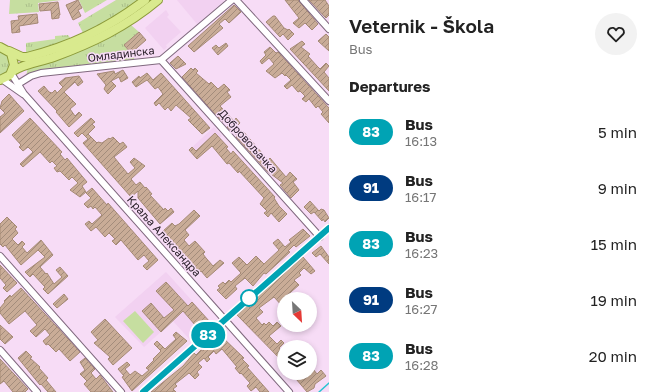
<!DOCTYPE html>
<meta charset="utf-8">
<style>
body{margin:0;font-family:"Golos Text",sans-serif;background:#f2f2f2;color:#222;height:100vh;display:flex;flex-direction:column;font-size:15px;white-space:nowrap}
*{box-sizing:border-box;margin:0}
p{font-size:13px;color:#767676}
.icon{flex:none;width:22px;height:22px;fill:none;stroke:currentColor;stroke-width:2;stroke-linecap:round;stroke-linejoin:round}
.map{position:relative;flex:1;overflow:hidden}
.panel{display:flex;flex-direction:column;background:#fff;width:328px}
.panel>*{flex:none}
.badge{padding:0 8px;border-radius:13px;font-size:14px;line-height:26px}
.needle{width:26px;rotate:155deg}
.buttons{position:absolute;left:277px;top:292px;display:grid;gap:8px}
.buttons a{display:grid;place-items:center;width:40px;height:40px;border-radius:50%;background:#fff;box-shadow:0 2px 6px #0003;font-size:20px}
.map>.badge{position:absolute;translate:-50% -50%;box-shadow:0 0 0 2px #fff}
h2{padding:0 20px;font-size:15px;line-height:36px}
.round{display:grid;place-items:center;flex:none;width:42px;height:42px;border-radius:21px;background:#f2f2f2}
.head{display:flex;align-items:center;justify-content:space-between;height:68px;padding:0 20px}
h1{font-size:19px;font-weight:600;line-height:30px}
ul{padding:0;list-style:none}
li{display:flex;align-items:center;gap:12px;height:56px;padding:0 20px}
li div{flex:1}
li b{display:block;font-size:15px}
li em{font-style:normal}
li .badge{min-width:44px;font-weight:700;text-align:center}
main{display:flex;flex:1;min-height:0}
.map>svg:first-child{display:block}
.built{fill:#f2d1f1}
.grass{fill:url(#grass-tufts)}
.pitch{fill:#c6dea0}
.lines{fill:none;stroke-linecap:round;stroke-linejoin:round}
.stream{stroke:#2ac4d2;stroke-width:1.5}
.building{fill:url(#building-hatch);stroke:#a58975}
.minor-casing{stroke:#80697f;stroke-width:8}
.major-casing{stroke:#8c9a3a;stroke-width:10}
.minor{stroke:#fff;stroke-width:6}
.major{stroke:#d9ea8e;stroke-width:8}
.line-casing{stroke:#fff;stroke-width:9}
.line{stroke:#00a3b4;stroke-width:6}
.stop-dot{fill:#fff;stroke:#00a3b4;stroke-width:2}
.labels{text-anchor:middle;stroke-width:3;stroke-linejoin:round;paint-order:stroke}
.street-label{font-size:11px;fill:#2a202a;stroke:#f7dcf6}
</style>
<main>
<div class="map">
<svg width="329" height="392" viewBox="0 0 329 392">
<defs>
<pattern id="grass-tufts" width="24" height="20" patternUnits="userSpaceOnUse"><rect width="24" height="20" fill="#c6dea0"/><path d="M3 7l-1-3M5 7V3M7 7l1-3M15 17l-1-3M17 17v-4M19 17l1-3" fill="none" stroke="#aabe8a"/></pattern>
<pattern id="building-hatch" width="6" height="6" patternUnits="userSpaceOnUse"><rect width="6" height="6" fill="#c9ac97"/><path d="M-1 1l2-2M0 6l6-6M5 7l2-2" fill="none" stroke="#a38c7b"/></pattern>
</defs>
<rect width="100%" height="100%" fill="#f7dcf6"/>
<g class="built">
<polygon points="177,0 223,0 224,1 197,24"/>
<polygon points="166,10 169,15 167,17 181,32 166,45 167,47 164,50 145,28"/>
<polygon points="214,127 222,136 197,159 189,150"/>
<polygon points="166,272 213,324 192,342 173,321 144,347 115,317"/>
</g>
<g class="grass">
<polygon points="10,0 61,0 38,3 39,12 9,14"/>
<polygon points="79,0 107,0 85,13"/>
<polygon points="116,0 141,0 84,35 78,23"/>
<polygon points="131,25 139,32 124,45 136,61 26,77 28,66 112,36"/>
<polygon points="68,35 73,41 26,54 26,43 55,39 55,36"/>
<polygon points="0,50 8,55 10,64 7,73 0,77"/>
</g>
<polygon class="pitch" points="135,311 154,332 143,343 123,321"/>
<g class="lines">
<polyline class="stream" points="319,392 329,383"/>
</g>
<g class="building">
<polygon points="78,0 82,8 78,10 81,16 73,20 66,5"/>
<polygon points="285,0 298,0 318,24 312,30 305,23 299,28 293,23 299,18"/>
<polygon points="309,0 325,0 329,6 329,15 326,18"/>
<polygon points="58,2 60,15 59,15 59,18 52,19 51,10 40,11 39,4"/>
<polygon points="234,5 241,12 229,23 225,19 219,24 223,28 194,52 188,46"/>
<polygon points="37,14 38,23 19,26 20,32 12,33 11,21 19,20 18,16"/>
<polygon points="273,16 275,16 284,28 288,30 289,29 294,34 288,40 283,34 280,37 266,22"/>
<polygon points="139,32 146,40 131,53 124,45"/>
<polygon points="326,34 329,37 329,51 318,41"/>
<polygon points="302,41 305,44 301,47 310,54 308,56 317,66 320,69 326,63 329,66 324,72 329,78 329,91 290,49"/>
<polygon points="226,43 228,46 218,55 212,48 216,45 219,48"/>
<polygon points="270,47 276,53 278,52 329,108 329,123 321,114 323,112 318,106 316,108 309,99 306,102 302,99 305,96 300,91 298,92 292,85 287,89 284,86 291,80 286,75 285,76 282,73 275,78 266,71 274,64 269,58 262,64 260,61 266,55 264,52"/>
<polygon points="178,56 186,64 176,69 170,63"/>
<polygon points="191,68 193,70 195,68 198,71 196,73 209,84 211,82 218,89 224,84 230,90 227,92 231,97 220,106 234,121 236,118 240,123 237,126 242,132 243,131 268,160 270,158 286,177 290,172 297,179 293,182 299,190 291,198 280,185 283,183 267,171 236,137 238,136 227,127 229,126 224,120 222,122 182,77"/>
<polygon points="123,70 128,78 121,82 119,77 111,81 116,86 108,94 104,89 106,85 97,74 114,71 115,74"/>
<polygon points="147,73 153,80 161,73 210,128 202,134 188,120 191,118 176,105 171,111 168,107 165,110 159,103 156,106 154,103 163,94 158,87 155,89 147,80 136,87 132,82 139,76 140,78"/>
<polygon points="79,76 83,82 78,86 75,82 64,92 76,104 70,109 75,116 79,112 82,115 69,127 56,112 57,111 38,91 44,86 49,92 52,93 55,90 57,93 63,87 59,83 65,78"/>
<polygon points="9,94 24,111 0,133 0,117 5,113 0,108 2,101"/>
<polygon points="30,118 62,152 60,154 65,160 67,158 87,182 82,186 86,192 80,197 70,190 78,183 72,177 69,180 60,171 57,172 54,168 57,166 52,161 50,163 40,152 23,167 20,164 33,152 28,147 23,151 19,147 21,145 12,135"/>
<polygon points="91,118 95,122 92,124 95,127 88,134 97,143 98,142 102,143 109,138 110,139 113,137 120,144 123,142 127,147 114,157 128,174 135,168 130,162 134,158 145,166 131,179 136,185 140,182 145,188 146,187 152,194 150,195 164,210 165,208 168,211 171,208 174,212 160,224 138,198 138,191 131,197 83,143 88,139 82,133 78,137 74,133"/>
<polygon points="215,133 228,147 226,148 231,154 233,151 275,197 274,198 279,206 287,214 279,222 271,213 268,217 264,213 267,211 260,204 264,198 239,171 238,173 229,163 227,164 212,146 197,159 189,150 192,147 196,151"/>
<polygon points="92,188 107,205 108,203 158,260 147,270 143,266 149,261 144,255 138,260 121,240 116,245 112,241 115,239 109,233 105,237 96,227 91,231 85,224 89,221 92,224 102,215 95,207 93,209 91,206 88,208 84,204 91,198 86,193"/>
<polygon points="310,201 319,211 321,209 324,210 329,218 325,222 323,219 322,221 314,212 311,214 304,207"/>
<polygon points="194,210 200,216 185,230 189,235 184,240 189,246 195,241 205,252 203,254 206,258 213,266 220,260 224,263 207,278 201,271 199,273 163,231 172,223 175,226 179,224"/>
<polygon points="7,217 17,227 15,229 18,233 12,239 18,245 22,241 25,244 22,247 27,253 41,240 53,255 40,267 46,274 47,273 54,284 62,277 56,270 60,267 68,276 48,294 43,289 45,287 33,274 30,277 25,272 45,257 38,250 21,265 5,245 3,247 0,244 0,224"/>
<polygon points="303,229 310,236 296,247 294,245 288,251 290,252 266,274 264,273 253,286 245,278 235,286 237,289 226,299 217,290 220,288 218,286 223,282 225,284 229,280 231,282 241,273 232,263 239,257 247,265 256,256 264,264 279,250 273,243 278,239 285,247 291,242 289,240"/>
<polygon points="321,246 329,257 329,264 320,254 316,257 312,253"/>
<polygon points="303,257 315,271 311,274 304,268 299,273 301,275 294,280 299,285 284,298 284,308 274,297 259,308 263,312 256,318 262,325 264,323 266,325 269,322 273,326 277,322 281,326 269,336 277,344 281,340 284,343 279,348 284,354 284,363 237,315 248,305 250,308 258,301 256,298"/>
<polygon points="0,265 17,283 7,292 3,288 6,285 0,278"/>
<polygon points="166,282 188,306 192,302 210,322 202,333 183,311 161,332 142,311 151,303 164,318 174,310 156,291"/>
<polygon points="21,288 80,352 70,361 59,349 56,352 48,344 46,345 43,341 50,335 45,329 36,337 30,331 37,325 25,311 9,324 0,313 0,308 5,302 4,301 10,295 11,297"/>
<polygon points="64,294 68,299 57,308 53,304"/>
<polygon points="105,319 132,348 113,365 108,359 110,357 94,343 98,340 91,332"/>
<polygon points="0,325 13,337 5,344 0,339"/>
<polygon points="176,332 187,341 132,391 122,377 124,376 118,369 127,362 130,365 125,369 130,375 135,371 142,376 149,370 146,368 154,360 153,359 161,351 154,344 157,341 165,349 176,339 173,335"/>
<polygon points="219,334 244,358 242,359 249,366 247,367 269,392 260,392 256,387 251,391 247,386 250,383 241,373 240,374 235,368 237,367 222,349 216,354 214,351 208,357 210,359 207,362 204,358 198,363 202,367 197,372 199,375 195,379 189,373 175,384 177,386 173,389 176,392 151,392 183,366 194,353 196,355 201,350 203,351"/>
<polygon points="26,351 32,357 30,358 40,367 39,368 48,378 46,380 56,392 48,392 41,384 40,385 18,358"/>
<polygon points="85,358 95,369 91,373 96,379 100,375 113,392 91,392 84,384 87,381 80,374 85,370 80,362"/>
<polygon points="0,359 28,389 25,392 13,392 4,381 0,384"/>
<polygon points="313,369 317,374 321,370 326,376 315,384 314,388 307,392 291,373 310,373"/>
</g>
<g class="lines">
<g class="minor-casing">
<g id="minor">
<polyline points="236,0 329,101"/>
<polyline points="303,0 329,29"/>
<polyline points="161,60 320,237"/>
<polyline points="11,73 24,94 289,392"/>
<polyline points="3,80 23,94"/>
<polyline points="18,84 31,76 41,73 161,60 232,0"/>
<polyline points="0,256 121,392"/>
<polyline points="0,350 37,392"/>
<polyline points="143,392 329,228"/>
</g>
</g>
<g class="major-casing">
<g id="major">
<polyline points="0,47 11,53 14,65 10,75 0,80"/>
<path d="M9 51 22 57H27C71 46 109 28 145 0"/>
<path d="M13 71C25 63 40 62 54 57 92 43 126 27 158 0"/>
</g>
</g>
<use href="#minor" class="minor"/>
<use href="#major" class="major"/>
</g>
<g class="lines">
<g class="line-casing">
<polyline id="line" points="143,392 329,228"/>
</g>
<use href="#line" class="line"/>
</g>
<circle class="stop-dot" cx="249" cy="298" r="8"/>
<g class="labels">
<g class="street-label">
<text transform="translate(121 54) rotate(-7)" y="4">Омладинска</text>
<text transform="translate(248 141) rotate(48)" y="4">Добровољачка</text>
<text transform="translate(164 236) rotate(48)" y="4">Краља Александра</text>
</g>
</g>
</svg>
<div class="buttons">
<a><svg class="needle" viewBox="-14 -14 28 28"><path d="M0-13l5 13h-10z" fill="#e53935"/><path d="M0 13l5-13h-10z" fill="#767676"/></svg></a>
<a><svg class="icon" aria-label="layers" viewBox="0 0 24 24"><path d="M12 4l9 5-9 5-9-5zM3 14l9 5 9-5"/></svg></a>
</div>
<b class="badge" style="left:208px;top:335px;background:#00a3b4;color:#fff">83</b>
</div>
<section class="panel">
<div class="head"><div><h1>Veternik - Škola</h1><p>Bus</p></div><a class="round"><svg class="icon" aria-label="heart" viewBox="0 0 24 24"><path d="M12 20l-8-8c-3-5 5-10 8-4 3-6 11-1 8 4z"/></svg></a></div>
<h2>Departures</h2>
<ul>
<li><span class="badge" style="background:#00a3b4;color:#fff">83</span><div><b>Bus</b><p>16:13</p></div><em>5 min</em></li>
<li><span class="badge" style="background:#003b80;color:#fff">91</span><div><b>Bus</b><p>16:17</p></div><em>9 min</em></li>
<li><span class="badge" style="background:#00a3b4;color:#fff">83</span><div><b>Bus</b><p>16:23</p></div><em>15 min</em></li>
<li><span class="badge" style="background:#003b80;color:#fff">91</span><div><b>Bus</b><p>16:27</p></div><em>19 min</em></li>
<li><span class="badge" style="background:#00a3b4;color:#fff">83</span><div><b>Bus</b><p>16:28</p></div><em>20 min</em></li>
</ul>
</section>
</main>
